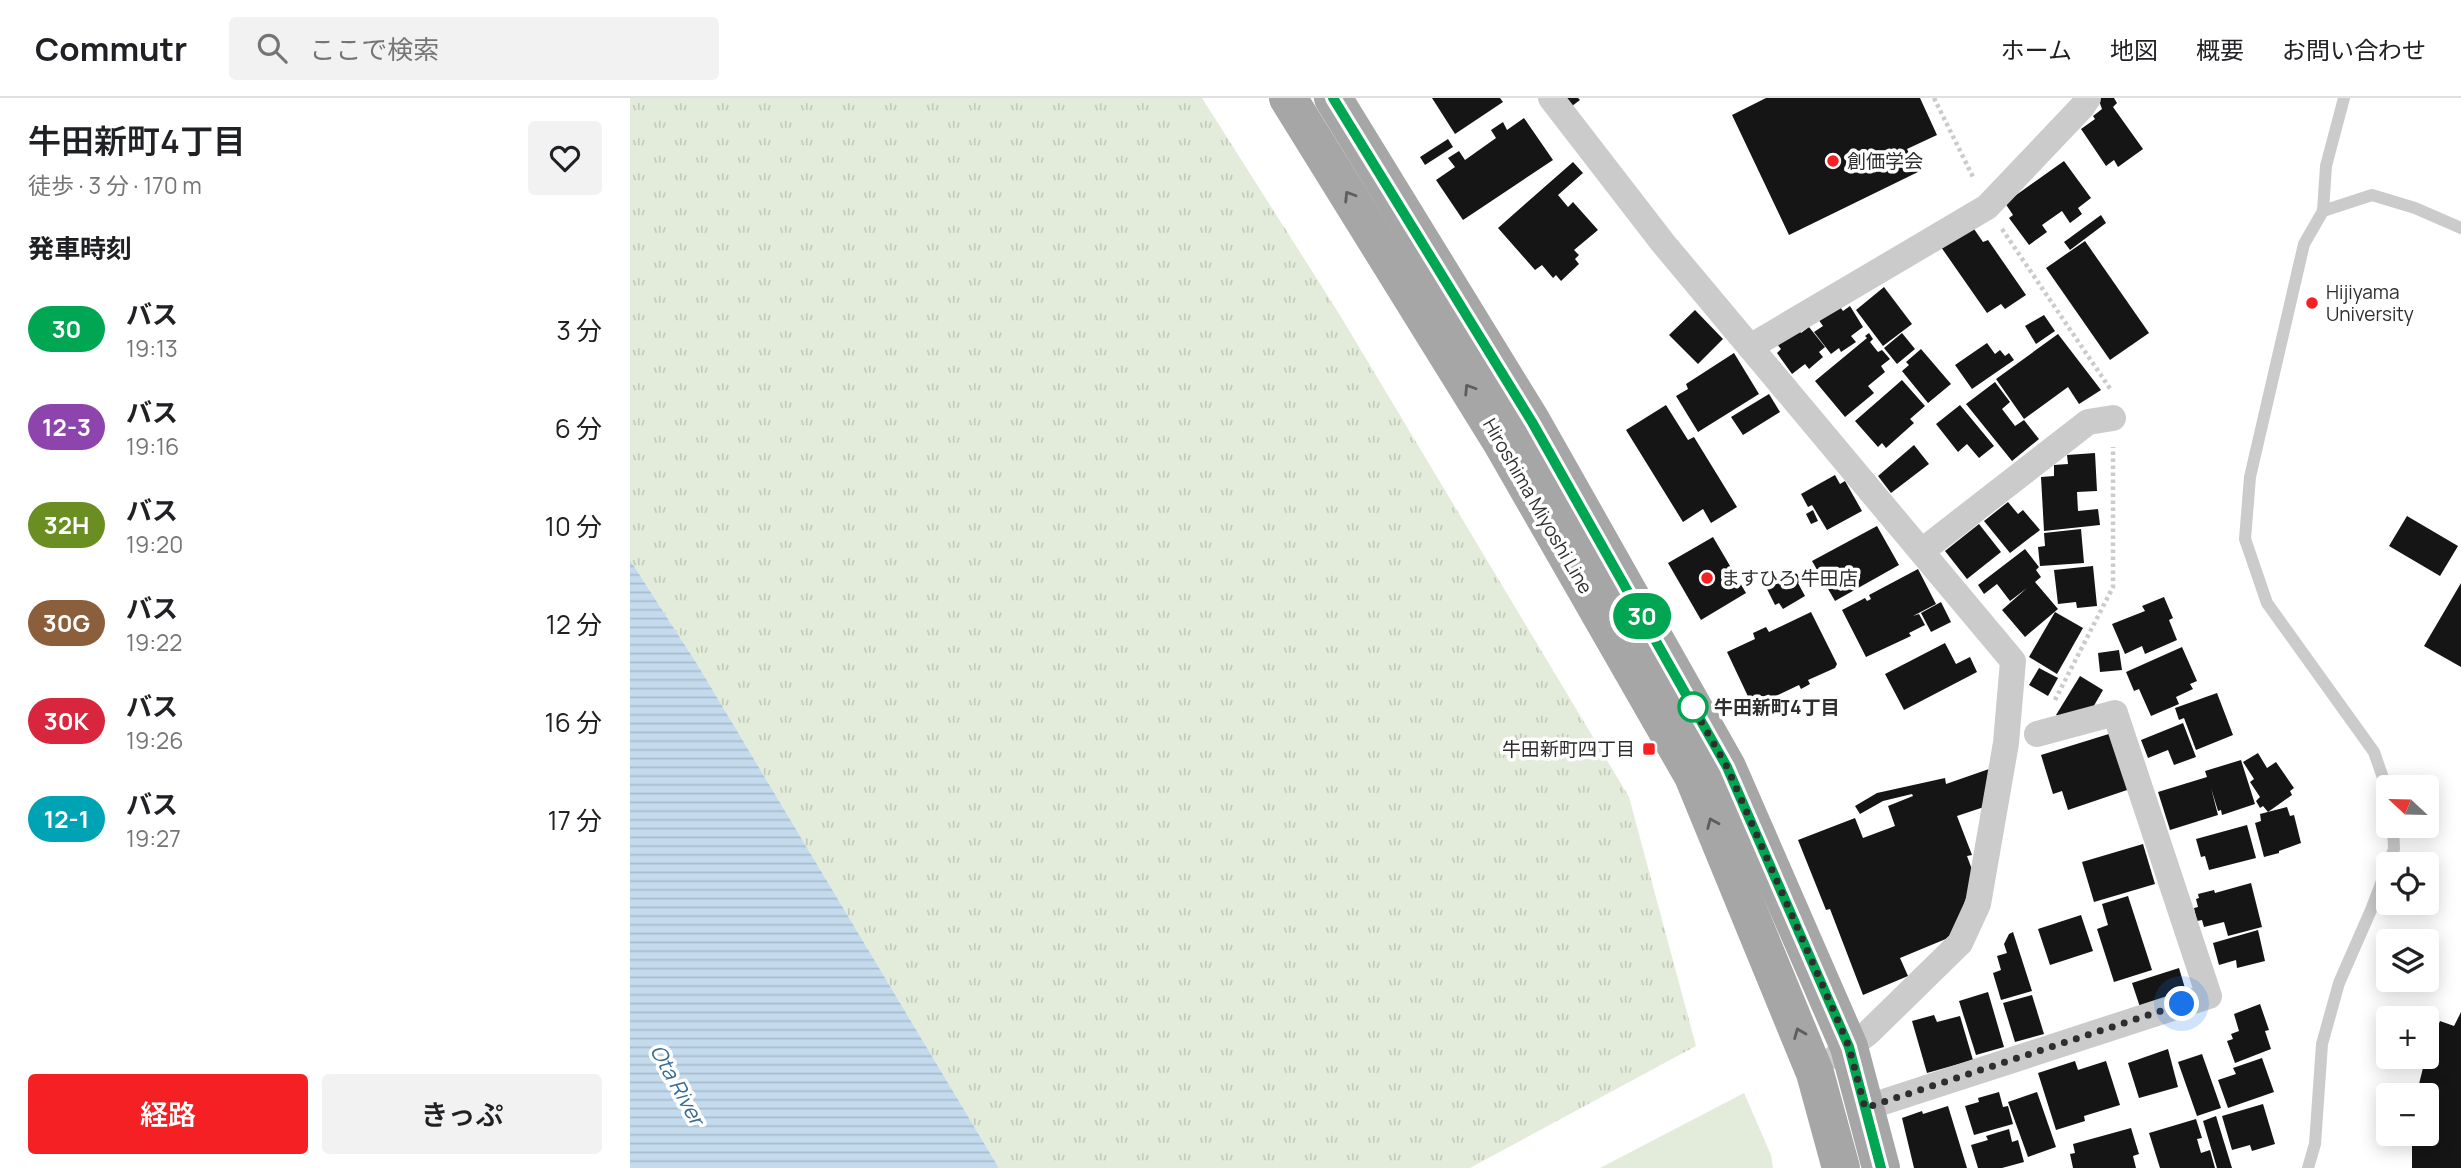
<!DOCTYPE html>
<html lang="ja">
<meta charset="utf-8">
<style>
body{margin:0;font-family:Manrope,"Noto Sans JP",sans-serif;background:#f2f2f2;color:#202124;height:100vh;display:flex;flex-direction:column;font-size:26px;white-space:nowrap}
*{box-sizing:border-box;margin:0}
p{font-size:23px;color:#757577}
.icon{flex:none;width:38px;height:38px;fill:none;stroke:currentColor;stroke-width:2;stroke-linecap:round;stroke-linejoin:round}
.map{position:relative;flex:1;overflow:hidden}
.details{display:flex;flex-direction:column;background:#fff;width:630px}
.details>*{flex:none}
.badge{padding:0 14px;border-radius:23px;font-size:24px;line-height:46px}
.needle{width:46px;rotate:292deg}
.buttons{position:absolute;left:1746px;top:677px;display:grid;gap:14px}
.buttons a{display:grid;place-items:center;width:63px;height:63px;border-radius:7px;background:#fff;box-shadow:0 4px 18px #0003;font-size:35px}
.you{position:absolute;width:35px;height:35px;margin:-18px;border:5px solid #fff;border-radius:50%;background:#1a73e8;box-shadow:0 0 0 10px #1a73e833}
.map>.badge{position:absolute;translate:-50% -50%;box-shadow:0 0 0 4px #fff}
h2{padding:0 28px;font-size:26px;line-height:63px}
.round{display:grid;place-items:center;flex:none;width:74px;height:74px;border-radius:7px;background:#f2f2f2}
.summary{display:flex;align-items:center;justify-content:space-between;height:119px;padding:0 28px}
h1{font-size:33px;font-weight:600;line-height:52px}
.primary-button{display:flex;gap:14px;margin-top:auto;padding:14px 28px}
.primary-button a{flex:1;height:80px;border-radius:7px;background:#f42023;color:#fff;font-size:28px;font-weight:600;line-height:80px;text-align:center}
.primary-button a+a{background:#f2f2f2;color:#202124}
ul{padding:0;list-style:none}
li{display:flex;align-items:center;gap:21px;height:98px;padding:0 28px}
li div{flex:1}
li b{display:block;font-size:26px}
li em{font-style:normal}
li .badge{min-width:77px;font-weight:700;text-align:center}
header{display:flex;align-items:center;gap:42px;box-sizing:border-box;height:98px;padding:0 35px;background:#fff;border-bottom:2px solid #e0e0e0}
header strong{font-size:33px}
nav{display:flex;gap:38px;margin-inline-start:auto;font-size:24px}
.search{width:490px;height:63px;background:#f2f2f2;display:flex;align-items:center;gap:18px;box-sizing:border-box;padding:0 24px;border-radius:7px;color:#757577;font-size:26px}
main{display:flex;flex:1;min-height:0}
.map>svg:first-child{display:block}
.grass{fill:url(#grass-tufts)}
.park{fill:#e3ecda}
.water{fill:url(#water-rules)}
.building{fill:#151515}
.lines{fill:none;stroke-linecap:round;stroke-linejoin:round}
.path{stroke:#cbcbcb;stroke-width:4.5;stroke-dasharray:3.5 3.5;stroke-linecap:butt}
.lane{stroke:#cbcbcb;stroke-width:12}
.street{stroke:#cbcbcb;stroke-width:26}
.primary{stroke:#a6a6a6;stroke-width:38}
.oneway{stroke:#5e5e5e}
.line-casing{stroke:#fff;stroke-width:16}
.line{stroke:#00a651;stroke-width:10}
.walk{stroke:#2e2e2e;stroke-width:7;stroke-dasharray:0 12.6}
.poi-dot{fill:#f42023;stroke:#fff;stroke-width:2.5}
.stop-dot{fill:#fff;stroke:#00a651;stroke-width:3.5}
.labels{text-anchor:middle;stroke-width:7;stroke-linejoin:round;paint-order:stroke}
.poi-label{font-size:19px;fill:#2e2e2e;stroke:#fff;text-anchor:start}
.street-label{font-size:19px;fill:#2e2e2e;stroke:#fff}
.stop-label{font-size:19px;font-weight:bold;fill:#2e2e2e;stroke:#fff;text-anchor:start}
.water-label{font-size:21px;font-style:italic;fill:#356b96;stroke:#fff}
</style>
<header>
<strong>Commutr</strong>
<div class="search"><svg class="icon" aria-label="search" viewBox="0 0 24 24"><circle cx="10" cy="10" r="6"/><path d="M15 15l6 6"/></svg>ここで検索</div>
<nav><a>ホーム</a><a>地図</a><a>概要</a><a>お問い合わせ</a></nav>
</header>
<main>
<section class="details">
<div class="summary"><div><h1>牛田新町4丁目</h1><p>徒歩 · 3 分 · 170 m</p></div><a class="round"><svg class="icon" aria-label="heart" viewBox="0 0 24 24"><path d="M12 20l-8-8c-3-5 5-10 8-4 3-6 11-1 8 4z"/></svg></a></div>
<h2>発車時刻</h2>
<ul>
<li><span class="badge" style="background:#00a651;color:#fff">30</span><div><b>バス</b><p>19:13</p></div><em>3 分</em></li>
<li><span class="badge" style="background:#8e44ad;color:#fff">12-3</span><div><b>バス</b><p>19:16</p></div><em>6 分</em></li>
<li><span class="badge" style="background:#6b8e23;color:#fff">32H</span><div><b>バス</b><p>19:20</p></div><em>10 分</em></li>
<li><span class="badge" style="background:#8b5e3c;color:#fff">30G</span><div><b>バス</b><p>19:22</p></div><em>12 分</em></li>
<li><span class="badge" style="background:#d7263d;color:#fff">30K</span><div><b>バス</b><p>19:26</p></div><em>16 分</em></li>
<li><span class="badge" style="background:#00a3b4;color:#fff">12-1</span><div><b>バス</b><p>19:27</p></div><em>17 分</em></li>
</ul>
<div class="primary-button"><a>経路</a><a>きっぷ</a></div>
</section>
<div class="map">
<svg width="1831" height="1070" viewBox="0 0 1831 1070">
<defs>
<pattern id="grass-tufts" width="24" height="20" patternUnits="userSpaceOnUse" patternTransform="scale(1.75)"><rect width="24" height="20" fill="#e3ecda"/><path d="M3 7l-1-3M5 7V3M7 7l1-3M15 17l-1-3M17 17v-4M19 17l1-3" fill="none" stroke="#c3cbbb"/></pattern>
<pattern id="water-rules" width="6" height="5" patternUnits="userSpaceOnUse" patternTransform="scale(1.75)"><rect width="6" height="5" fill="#c4dbee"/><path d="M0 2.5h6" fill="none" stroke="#a9bccc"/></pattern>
</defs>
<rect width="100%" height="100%" fill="#fff"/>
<polygon class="grass" points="0,0 572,0 708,214 999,699 1066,948 840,1070 369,1070 67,566 0,462"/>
<polygon class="park" points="1114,995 1141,1057 1143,1070 970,1070"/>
<polygon class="water" points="0,462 67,566 369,1070 0,1070"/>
<g class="building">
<polygon points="802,0 870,0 873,4 825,36"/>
<polygon points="936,0 948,0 950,2 942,8"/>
<polygon points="1136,0 1290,0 1307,37 1277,51 1288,74 1159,137 1102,17"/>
<polygon points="1468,0 1484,0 1487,5 1483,9 1513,51 1488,69 1484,62 1476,68 1451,31 1465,21 1463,18 1472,11"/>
<polygon points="894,20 923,62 833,122 806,82 825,69 818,60 829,53 835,62 866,40 861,32 873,24 877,32"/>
<polygon points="818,41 823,49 795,67 790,59"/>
<polygon points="1434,63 1461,100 1448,110 1452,116 1440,125 1432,113 1412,127 1417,134 1399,147 1379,120 1383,117 1375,105"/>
<polygon points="943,64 953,75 928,97 938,109 943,104 968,132 944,152 949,157 945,161 949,166 931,183 926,177 923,180 912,167 905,172 868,130"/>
<polygon points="1471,117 1476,125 1440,152 1434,144"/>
<polygon points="1342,128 1353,144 1358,142 1396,197 1375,211 1371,206 1357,215 1311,149"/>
<polygon points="1455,143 1519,235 1480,262 1416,170"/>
<polygon points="1254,189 1282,226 1253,248 1226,212"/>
<polygon points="1220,208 1233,229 1221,238 1226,244 1211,254 1209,250 1201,256 1184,234 1193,228 1188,221 1210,209 1213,213"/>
<polygon points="1065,212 1093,241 1068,266 1039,237"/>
<polygon points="1414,217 1425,233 1406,246 1395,228"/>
<polygon points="1179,229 1195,249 1189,254 1193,259 1179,271 1175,266 1162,276 1147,255 1151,251 1145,244 1167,230 1171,235"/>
<polygon points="1239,235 1243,241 1240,244 1248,254 1252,252 1260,261 1251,268 1255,274 1238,288 1244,295 1215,319 1185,283 1237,240 1235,238"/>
<polygon points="1272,235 1285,251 1267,266 1254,250"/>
<polygon points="1428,236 1471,292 1449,306 1438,289 1394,321 1366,281"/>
<polygon points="1357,245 1365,256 1370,252 1375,258 1379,255 1384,262 1342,291 1325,267"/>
<polygon points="1291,251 1321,286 1298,305 1272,273 1279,267 1276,264"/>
<polygon points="1104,255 1129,296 1068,334 1046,298 1058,291 1056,286"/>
<polygon points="1272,282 1295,308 1280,321 1284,325 1256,350 1252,345 1248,349 1225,323"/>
<polygon points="1365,284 1380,304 1372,311 1385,328 1394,322 1409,341 1382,363 1336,306"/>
<polygon points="1139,296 1150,314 1113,337 1101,319"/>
<polygon points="1036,307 1058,342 1064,339 1107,409 1081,425 1073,411 1053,424 996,332"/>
<polygon points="1330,307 1364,348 1349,360 1337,346 1328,354 1306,326"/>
<polygon points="1284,347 1299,366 1261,395 1248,378"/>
<polygon points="1465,355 1467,393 1447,394 1448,413 1468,411 1470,427 1414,433 1411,379 1424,378 1424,367 1438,366 1437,357"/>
<polygon points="1205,377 1210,386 1215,383 1232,413 1197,432 1182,407 1178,409 1171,396"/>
<polygon points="1378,404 1388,416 1393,412 1410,432 1380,455 1354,423"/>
<polygon points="1183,412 1188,423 1181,426 1176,416"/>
<polygon points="1777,418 1828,448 1810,478 1759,448"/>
<polygon points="1349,426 1371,454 1337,481 1315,453"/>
<polygon points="1247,428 1269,467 1205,503 1182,463"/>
<polygon points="1451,431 1454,465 1410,468 1408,449 1415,448 1414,435"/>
<polygon points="1083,439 1116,495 1071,522 1038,465"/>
<polygon points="1395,451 1409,469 1406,472 1411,479 1405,484 1428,511 1395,539 1372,512 1397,490 1380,503 1367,486 1354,496 1348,487"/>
<polygon points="1463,468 1467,508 1447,510 1446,504 1428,506 1424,472"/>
<polygon points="1288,471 1306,506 1283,518 1289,516 1295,527 1279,535 1281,538 1236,559 1212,512 1235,500 1237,503 1241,501 1239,497"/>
<polygon points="1163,474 1167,476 1171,483 1168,485 1175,498 1153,511 1149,505 1145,507 1136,489"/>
<polygon points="1831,485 1831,569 1794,548"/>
<polygon points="1534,499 1543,520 1539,522 1547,542 1515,556 1512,548 1495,556 1482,526 1515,513 1512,508"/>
<polygon points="1311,504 1321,524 1301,534 1291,515"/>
<polygon points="1181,514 1207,566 1205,570 1178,582 1180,586 1171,591 1169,587 1123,609 1097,554 1125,541 1123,535 1136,529 1139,534"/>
<polygon points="1425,514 1453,530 1427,576 1399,559"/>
<polygon points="1315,545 1326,566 1340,559 1347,574 1274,612 1255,576"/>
<polygon points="1552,549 1567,583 1560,586 1563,591 1546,599 1549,606 1521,618 1509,591 1504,593 1496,574"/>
<polygon points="1489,552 1492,572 1470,574 1468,555"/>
<polygon points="1409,570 1428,580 1418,598 1399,587"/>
<polygon points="1450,578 1473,592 1458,618 1441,626 1426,617"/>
<polygon points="1587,595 1603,637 1566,652 1554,620 1549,622 1545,610"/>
<polygon points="1553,625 1566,659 1544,667 1538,652 1518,660 1511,642"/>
<polygon points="1482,635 1500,691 1438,712 1432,693 1423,696 1411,657"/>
<polygon points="1628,655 1637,670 1646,664 1664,690 1660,693 1662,697 1638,714 1633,708 1630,710 1626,703 1630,699 1620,684 1624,681 1613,664"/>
<polygon points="1611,662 1625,706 1592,717 1591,712 1588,713 1581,690 1588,717 1540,732 1528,694 1577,679 1575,673"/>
<polygon points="1359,671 1354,709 1327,718 1342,757 1337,758 1344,777 1323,838 1270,860 1278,878 1233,897 1200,811 1196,812 1168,742 1225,720 1233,740 1265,728 1258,708 1283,698 1282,696 1253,703 1230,716 1225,708 1247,695 1315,680 1316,686"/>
<polygon points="1657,709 1660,718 1664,717 1671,745 1649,753 1649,755 1634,759 1625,725 1631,723 1630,716"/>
<polygon points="1617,727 1626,760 1579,772 1575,758 1571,759 1566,741"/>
<polygon points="1513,746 1525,786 1464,804 1452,764"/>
<polygon points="1621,785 1632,829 1598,838 1594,824 1574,829 1572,822 1567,823 1564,810 1568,809 1566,801 1569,800 1568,796 1584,792 1585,795"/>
<polygon points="1498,798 1522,872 1484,884 1467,831 1478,827 1472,806"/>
<polygon points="1451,817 1463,853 1420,867 1408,831"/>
<polygon points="1628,832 1635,863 1607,870 1606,862 1589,867 1583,845"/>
<polygon points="1383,834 1402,893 1371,902 1363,875 1371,872 1367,858 1377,855 1374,846 1379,836"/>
<polygon points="1549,870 1557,897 1511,912 1502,885"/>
<polygon points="1358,894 1374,949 1346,957 1329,903"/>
<polygon points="1402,897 1414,936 1385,944 1373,905"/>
<polygon points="1630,906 1639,932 1635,933 1641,951 1605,965 1597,943 1603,941 1601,936 1609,933 1604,916"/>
<polygon points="1831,914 1831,1070 1782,1070 1782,1036 1797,1036 1797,998 1786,998 1797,954 1810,923 1824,928"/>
<polygon points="1304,917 1307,924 1330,918 1343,962 1297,975 1282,923"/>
<polygon points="1538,951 1548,989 1509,1000 1498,965"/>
<polygon points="1572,956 1591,1010 1567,1018 1548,964"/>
<polygon points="1632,960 1644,994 1598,1010 1588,982 1606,976 1603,970"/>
<polygon points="1445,963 1448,972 1476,963 1490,1007 1454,1018 1455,1023 1426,1032 1408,975"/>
<polygon points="1369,994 1373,1009 1378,1008 1383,1026 1344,1037 1335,1008 1349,1004 1348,1000"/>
<polygon points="1407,994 1426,1049 1398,1059 1378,1004"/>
<polygon points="1633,1006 1645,1046 1622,1053 1620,1047 1602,1052 1592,1018"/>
<polygon points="1318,1008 1337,1070 1284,1070 1272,1020 1292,1013 1293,1016"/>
<polygon points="1586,1018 1602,1070 1587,1070 1573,1023"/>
<polygon points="1566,1021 1572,1040 1567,1041 1571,1055 1580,1052 1585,1070 1530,1070 1519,1035"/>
<polygon points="1501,1030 1509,1056 1503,1058 1506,1070 1443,1070 1440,1056 1445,1055 1443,1046"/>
<polygon points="1379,1031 1382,1044 1388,1042 1394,1064 1372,1070 1348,1070 1341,1047 1358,1042 1356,1038"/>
</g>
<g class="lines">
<g class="path">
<polyline points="1304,0 1344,81"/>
<polyline points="1372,131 1481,292"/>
<polyline points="1425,602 1483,489 1483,349"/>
</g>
<g class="lane">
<polyline points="1693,113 1696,68 1714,0"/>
<polyline points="1759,697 1744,654 1637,505 1615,441 1620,379 1674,146 1693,113 1742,97 1785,110 1831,130"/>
<polyline points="1678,1070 1685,1046 1692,946 1709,885 1741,812 1764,751 1763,728"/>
</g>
<g class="street">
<polyline points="921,0 1033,145 1383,563 1376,645 1348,806 1330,845 1238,935 1207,958"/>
<polyline points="1120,249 1357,109 1452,9 1458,0"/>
<polyline points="1292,453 1458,324 1483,320"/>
<polyline points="1235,1010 1579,898 1485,615 1407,636"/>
</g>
<g class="primary">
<polyline points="658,0 872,345 1063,678 1185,975 1211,1070"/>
<polyline points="703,0 902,324 1097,669 1219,949 1251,1070"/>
</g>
</g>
<defs><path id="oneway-chevron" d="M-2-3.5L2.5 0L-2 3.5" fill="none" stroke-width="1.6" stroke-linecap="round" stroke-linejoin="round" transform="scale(1.75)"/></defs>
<g class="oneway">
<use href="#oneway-chevron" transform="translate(719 98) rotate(-122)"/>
<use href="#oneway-chevron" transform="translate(839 291) rotate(-122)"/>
<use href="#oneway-chevron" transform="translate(1082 725) rotate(-113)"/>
<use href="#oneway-chevron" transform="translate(1169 935) rotate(-112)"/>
</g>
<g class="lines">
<g class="line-casing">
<polyline id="line" points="703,0 902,324 1097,669 1219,949 1251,1070"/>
</g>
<use href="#line" class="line"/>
<polyline class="walk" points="1063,609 1058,600 1097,669 1202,909 1219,949 1235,1010 1552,906"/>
</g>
<g class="poi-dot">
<circle cx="1203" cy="63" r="7"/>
<circle cx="1682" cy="205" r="7"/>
<circle cx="1077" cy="480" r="7"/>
<rect x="1012" y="644" width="14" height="14" rx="3.5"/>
</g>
<circle class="stop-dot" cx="1063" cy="609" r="14"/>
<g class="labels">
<g class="poi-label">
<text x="1217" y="70">創価学会</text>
<text x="1696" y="201">Hijiyama<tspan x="1696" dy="22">University</tspan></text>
<text x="1091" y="487">ますひろ 牛田店</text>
<text x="1005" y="658" text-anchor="end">牛田新町四丁目</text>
</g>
<g class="street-label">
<text transform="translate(908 408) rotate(60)" y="7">Hiroshima Miyoshi Line</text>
</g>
<g class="stop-label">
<text x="1084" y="616">牛田新町4丁目</text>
</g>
<g class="water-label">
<text transform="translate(47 987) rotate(61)" y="7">Ota River</text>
</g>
</g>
</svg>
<div class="buttons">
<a><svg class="needle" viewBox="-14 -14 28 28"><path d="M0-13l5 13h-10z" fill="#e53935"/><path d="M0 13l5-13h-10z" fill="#757577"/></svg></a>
<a><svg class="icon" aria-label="locate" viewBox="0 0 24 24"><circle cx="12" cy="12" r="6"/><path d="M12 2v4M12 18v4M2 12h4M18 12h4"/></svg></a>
<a><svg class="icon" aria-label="layers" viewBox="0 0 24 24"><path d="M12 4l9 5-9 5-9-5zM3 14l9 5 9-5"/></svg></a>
<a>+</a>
<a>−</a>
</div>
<div class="you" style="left:1552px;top:906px"></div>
<b class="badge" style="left:1012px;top:518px;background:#00a651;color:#fff">30</b>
</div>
</main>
